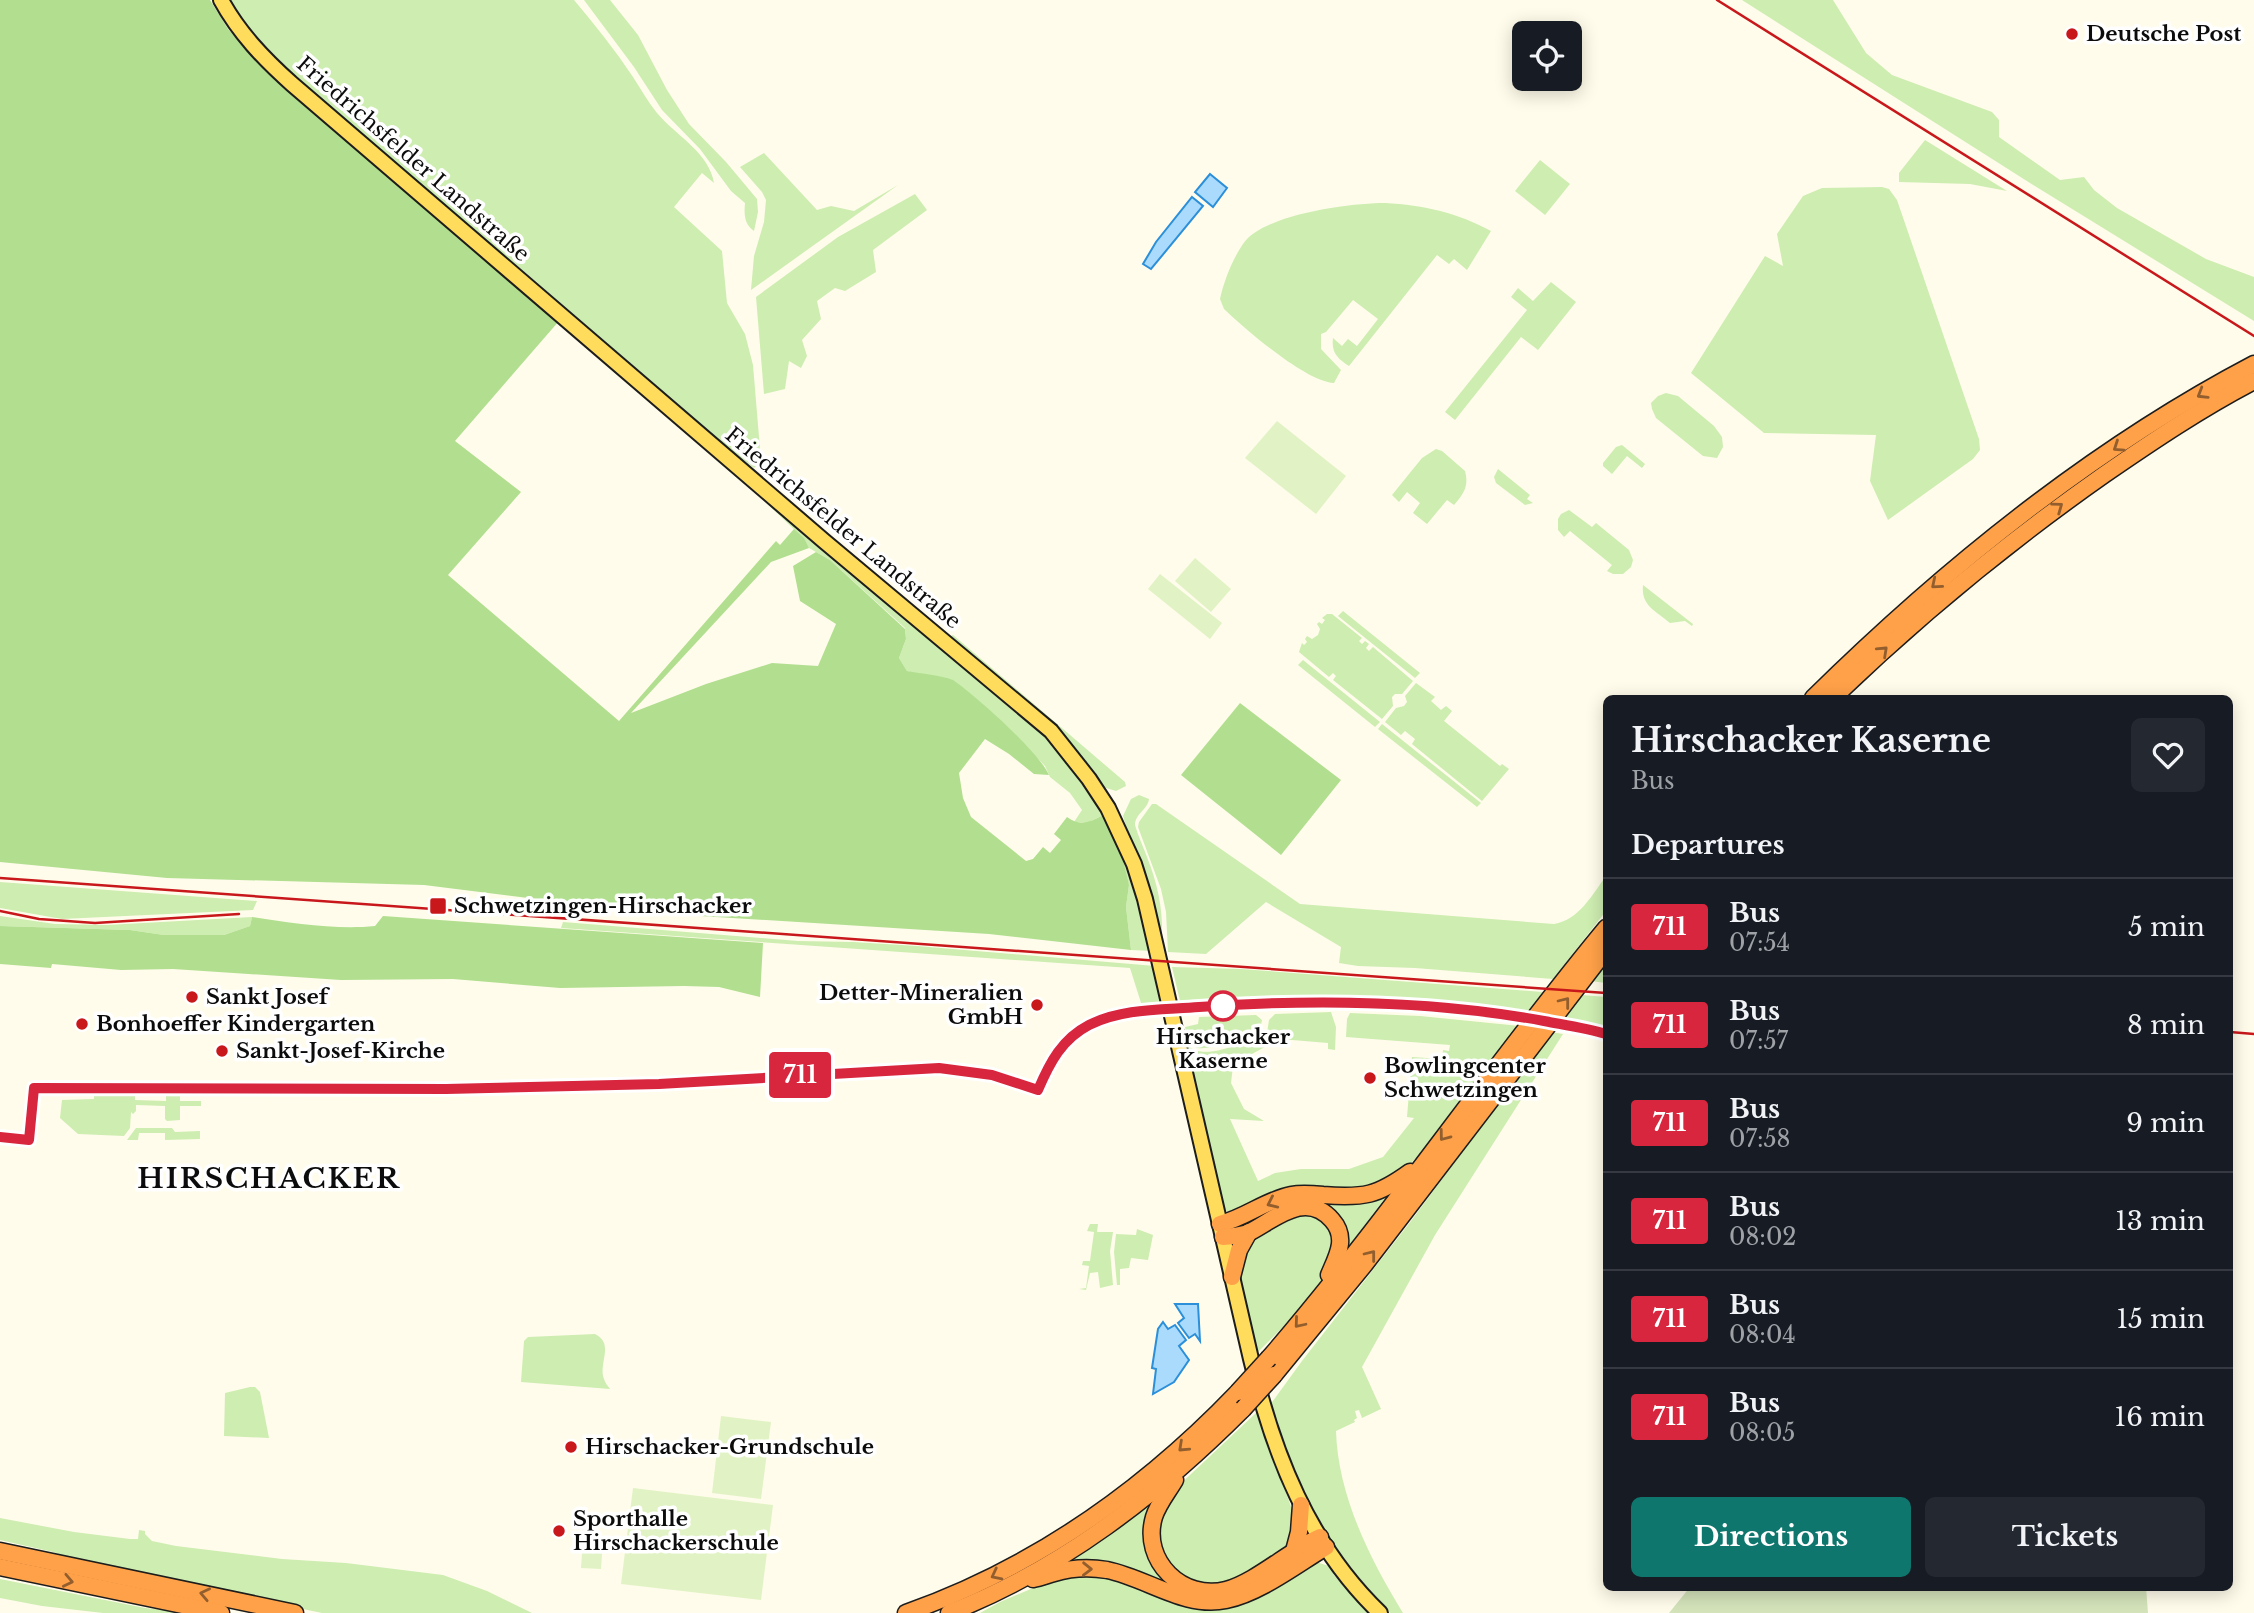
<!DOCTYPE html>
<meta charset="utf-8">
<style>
body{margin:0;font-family:"Libre Baskerville",serif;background:#242831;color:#f1f3f6;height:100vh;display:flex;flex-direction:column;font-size:26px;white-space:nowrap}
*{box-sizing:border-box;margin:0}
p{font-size:23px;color:#9ea1a6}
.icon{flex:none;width:38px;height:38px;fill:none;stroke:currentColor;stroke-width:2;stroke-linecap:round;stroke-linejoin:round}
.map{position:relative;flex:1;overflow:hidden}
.drawer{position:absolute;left:1603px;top:695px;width:630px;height:896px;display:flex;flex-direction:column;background:#171b24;border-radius:10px;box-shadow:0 4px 18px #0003}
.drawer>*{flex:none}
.badge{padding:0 14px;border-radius:5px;font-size:24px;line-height:46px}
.tools{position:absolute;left:1512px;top:21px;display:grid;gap:14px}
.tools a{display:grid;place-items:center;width:70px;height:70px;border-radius:10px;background:#171b24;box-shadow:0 4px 18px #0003;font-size:35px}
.map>.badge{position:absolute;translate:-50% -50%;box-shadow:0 0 0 4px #fff}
h2{padding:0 28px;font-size:26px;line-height:63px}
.round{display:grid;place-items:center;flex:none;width:74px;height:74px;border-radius:10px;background:#242831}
.headline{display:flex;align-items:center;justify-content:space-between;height:119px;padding:0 28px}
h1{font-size:33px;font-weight:700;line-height:52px}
.primary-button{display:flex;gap:14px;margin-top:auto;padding:14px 28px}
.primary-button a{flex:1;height:80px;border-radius:10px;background:#0f766e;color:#fff;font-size:28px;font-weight:700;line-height:80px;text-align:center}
.primary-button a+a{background:#242831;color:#f1f3f6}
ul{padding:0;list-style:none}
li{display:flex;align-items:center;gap:21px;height:98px;padding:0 28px;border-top:2px solid #363941}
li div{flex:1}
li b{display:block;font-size:26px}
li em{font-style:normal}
li .badge{min-width:77px;font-weight:700;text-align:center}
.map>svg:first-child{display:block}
.green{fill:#ceedb1}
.forest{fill:#b1df8f}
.cemetery{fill:#d4e3ba}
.pitch{fill:#e1f3c4}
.water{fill:#aadbfc;stroke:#2b8fd9;stroke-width:2}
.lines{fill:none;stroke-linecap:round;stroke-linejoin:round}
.major-casing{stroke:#1d1d1d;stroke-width:18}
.highway-casing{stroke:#1d1d1d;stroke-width:19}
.major{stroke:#ffdc5b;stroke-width:14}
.highway{stroke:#ffa149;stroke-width:16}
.rail{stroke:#c8181c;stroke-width:2.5}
.highway-bridge-casing{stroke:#1d1d1d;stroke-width:19;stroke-linecap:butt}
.highway-bridge{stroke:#ffa149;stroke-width:16}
.oneway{stroke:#925e2e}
.line-casing{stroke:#fff;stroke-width:16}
.line{stroke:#d7263d;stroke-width:10}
.poi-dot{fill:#c8181c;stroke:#fff;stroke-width:2.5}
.stop-dot{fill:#fff;stroke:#d7263d;stroke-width:3.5}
.labels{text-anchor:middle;stroke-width:7;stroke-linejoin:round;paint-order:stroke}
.poi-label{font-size:21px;font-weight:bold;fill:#0c0c0c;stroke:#fff;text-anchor:start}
.street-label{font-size:21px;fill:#0c0c0c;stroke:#fff}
.stop-label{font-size:21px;font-weight:bold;fill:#0c0c0c;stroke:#fff}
.district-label{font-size:28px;font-weight:bold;letter-spacing:2px;fill:#0c0c0c;stroke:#fff}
</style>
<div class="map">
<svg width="2254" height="1613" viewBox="0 0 2254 1613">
<rect width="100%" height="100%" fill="#fffceb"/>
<g class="green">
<path d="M226 0H574C595 25 615 50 633 77 641 89 648 102 657 113 675 135 709 152 714 183L702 173 674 207 722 251 727 303 745 334 753 365 761 461 754 468 717 440 264 52Z"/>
<path d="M584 0H610L638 35 667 90 689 124 726 162 757 199 758 212 754 231C744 224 744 214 745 203L731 191 700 149 662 110 634 67Z"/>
<polygon points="1742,0 1833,0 1866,53 1892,75 1992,112 1999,120 1999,137 2060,180 2084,177 2094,190 2117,208 2206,259 2254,277 2254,321 2030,183"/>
<polygon points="1925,140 2007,191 1970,184 1899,182 1899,173"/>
<polygon points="764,153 817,210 831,206 854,211 898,185 751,290 754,256 764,222 766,200 762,192 740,167"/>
<polygon points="1540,160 1570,184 1545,215 1515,191"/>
<polygon points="1882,187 1889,189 1897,200 1979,439 1980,450 1973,459 1888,520 1870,481 1876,435 1764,433 1691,373 1765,256 1783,266 1777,234 1803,196 1822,188"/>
<polygon points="915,194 927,210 873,250 876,272 845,291 835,288 817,301 821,319 802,340 807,356 801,368 789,361 785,389 764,394 756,297 838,237"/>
<path d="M1385 203C1424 205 1458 213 1491 231L1467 270 1454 259 1449 264 1437 255 1349 366C1338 359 1331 353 1333 338L1342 346 1348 339 1357 346 1378 319 1353 300 1326 332 1321 334V349L1341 370 1334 383C1306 382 1245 329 1224 309L1220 299C1224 281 1232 260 1243 244 1263 214 1351 203 1385 203Z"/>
<polygon points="1551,282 1576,302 1538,350 1521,337 1455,420 1445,412 1527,310 1511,297 1518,288 1533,301"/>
<polygon points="1666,393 1678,396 1714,426 1722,437 1723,447 1717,458 1703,456 1656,418 1652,409 1651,403 1658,396"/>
<polygon points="1622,445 1645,464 1642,468 1627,456 1612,474 1603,466 1603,463 1616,447"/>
<path d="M1436 449 1442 451 1465 471C1469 486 1464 493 1454 505L1447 500 1427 524 1413 513 1420 503 1407 492 1399 502 1392 495 1422 458Z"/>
<polygon points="1498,469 1530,495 1527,499 1533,503 1525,505 1496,483 1494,477"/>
<polygon points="753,490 1054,745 1090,788 1128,859 1152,951 1131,950 1126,907 1129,885 1103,815 1087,823 1074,822 1082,810 1070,793 1050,777 1045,766 1011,731 934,676 927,677 907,671 899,658 906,639 905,628 830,560 809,548 803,538"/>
<polygon points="1569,510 1592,527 1596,523 1629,550 1633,560 1631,567 1623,574 1613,574 1607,571 1612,565 1570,531 1564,537 1558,530 1558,519 1561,514"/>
<path d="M1643 585 1693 624 1692 626 1685 621 1670 623C1655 610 1641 606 1643 585Z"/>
<polygon points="1343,611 1420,673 1415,678 1338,616"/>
<polygon points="1327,614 1332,614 1362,638 1359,641 1362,644 1365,641 1369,644 1366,648 1369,651 1373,647 1413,681 1402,694 1395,694 1392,697 1393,706 1382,719 1333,680 1336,676 1333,673 1329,677 1299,652 1302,643 1304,645 1307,642 1305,639 1307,636 1312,639 1318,635 1320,629 1317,624 1319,622 1322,624 1325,620 1322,618"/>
<polygon points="953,635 1125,782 1126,786 1116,791 1103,787 1097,781 1063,734 951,636"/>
<polygon points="1303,660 1380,722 1375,727 1298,665"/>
<polygon points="1416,683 1435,697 1431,701 1441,710 1446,706 1452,711 1444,721 1500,766 1502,764 1509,769 1482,801 1412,744 1415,739 1405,731 1401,735 1385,722 1396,708 1404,706 1407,702 1405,696"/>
<polygon points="1382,724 1481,803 1477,807 1378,729"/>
<path d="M1139 795 1149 799C1148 809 1135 814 1135 825 1138 836 1143 846 1147 857 1157 882 1163 908 1162 935L1158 936 1123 816 1131 799Z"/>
<path d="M1152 804H1156L1300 904 1554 924C1579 920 1592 895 1606 876V911L1553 979 1415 968 1358 966 1339 963 1341 947 1266 902 1206 954 1168 952 1166 912 1161 889 1138 827 1139 822Z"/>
<polygon points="0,882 257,901 253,910 62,919 0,908"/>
<polygon points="0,916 55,924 107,925 252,917 250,926 224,935 164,935 130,930 0,926"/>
<polygon points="563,922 798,941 853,942 917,946 1155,966 1164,1002 1147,1004 1146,1006 1142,1006 1130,968 561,928"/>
<polygon points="1606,959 1606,983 1591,981 1582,995 1606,997 1606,1029 1561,1016"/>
<path d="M1172 967 1241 969 1543 992 1528 1011C1493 1009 1457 1004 1422 1001 1358 996 1293 997 1229 1001L1228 997 1218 998V1002L1191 1003V1001H1180Z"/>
<polygon points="1331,1012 1336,1027 1335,1050 1328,1049 1328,1043 1280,1039 1275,1041 1267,1033 1269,1020 1275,1014"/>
<path d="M1350 1013 1420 1016 1520 1026 1423 1151 1402 1172 1383 1186 1231 1214 1224 1209 1223 1205 1212 1152 1183 1041H1185C1199 1066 1243 1041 1265 1034L1272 1043 1241 1060V1066H1233L1231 1083 1244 1109 1264 1121 1230 1119 1258 1181 1275 1173 1301 1169H1349L1383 1157 1414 1118 1407 1117 1412 1057 1442 1059 1443 1050 1449 1051 1450 1045 1346 1037 1347 1019Z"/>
<path d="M1256 1015 1262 1020 1260 1030C1250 1036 1205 1053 1195 1047 1188 1043 1187 1034 1185 1027L1198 1024 1199 1017Z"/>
<path d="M1551 1032 1563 1034 1435 1235 1362 1367 1381 1409 1362 1418 1359 1410 1355 1411 1357 1418 1354 1420 1355 1422 1336 1431C1338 1496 1370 1559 1403 1613H1390C1340 1566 1310 1506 1280 1445V1431L1270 1405 1302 1361 1411 1221Z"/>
<polygon points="94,1093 135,1093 135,1100 166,1101 166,1094 180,1094 180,1101 201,1101 201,1106 180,1106 180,1120 167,1121 165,1119 165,1106 136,1105 136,1111 133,1114 131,1112 130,1128 124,1136 78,1134 60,1118 62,1100 94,1099"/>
<polygon points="136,1128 172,1128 175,1132 200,1131 200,1139 165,1140 165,1133 139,1133 138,1140 127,1140"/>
<polygon points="1389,1193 1342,1255 1321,1207 1252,1225 1249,1219 1284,1201"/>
<path d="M1292 1213 1318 1214 1336 1236 1330 1265 1320 1282 1289 1321 1254 1356C1248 1325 1227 1259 1255 1235 1265 1226 1280 1220 1292 1213Z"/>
<polygon points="1090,1224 1098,1224 1097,1232 1113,1232 1110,1251 1113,1285 1100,1288 1098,1272 1090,1273 1086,1290 1079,1289 1086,1288 1089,1266 1082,1265 1083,1261 1090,1261 1094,1232 1087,1231"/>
<polygon points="1137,1229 1153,1235 1148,1260 1131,1258 1129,1268 1120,1269 1120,1285 1117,1285 1114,1252 1116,1234 1136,1235"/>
<path d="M595 1334C615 1344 598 1363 604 1379 605 1383 608 1386 610 1389L521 1382 524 1341 528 1337Z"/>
<polygon points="250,1387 255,1387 260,1392 269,1438 224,1436 225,1393"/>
<polygon points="1257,1412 1294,1515 1289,1547 1236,1582 1194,1586 1163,1560 1156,1530 1174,1490"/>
<polygon points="1156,1501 1158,1568 1232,1595 1064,1566"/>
<polygon points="0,1518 74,1532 130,1539 138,1539 139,1530 145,1531 145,1534 152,1541 176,1546 282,1559 346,1563 443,1575 487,1591 532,1613 322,1613 80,1562 53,1552 0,1540"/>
<polygon points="1316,1562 1329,1566 1334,1575 1368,1613 980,1613 1000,1602 1059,1577 1093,1574 1133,1581 1168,1597"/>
<polygon points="0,1579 145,1608 192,1613 103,1613 42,1606 0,1598"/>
</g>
<g class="forest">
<path d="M0 0H210L228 29 262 67 559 321 455 441 521 492 448 575 619 721 776 541 780 545 794 529 804 538 809 548 771 562 631 713 706 684 772 663 818 666 836 624 800 601 793 566 816 552 830 560 905 629 906 639 899 658 907 671C922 674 940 675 953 680 976 696 1039 752 1049 775L1034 774 1009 754 985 739 959 773 963 798 971 817 1026 861 1033 859 1043 847 1050 853 1061 840 1054 834 1067 817C1080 827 1090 822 1103 815L1121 852 1129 885 1126 907 1131 950 989 934 572 908 560 902 424 885 167 878 0 862Z"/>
<polygon points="1240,703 1341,780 1281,855 1181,775"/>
<path d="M383 916 763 943 760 997 719 987 684 986 560 988 453 979 341 980 173 969 121 970 52 964 51 968 0 964V926L130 930 164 935H224L250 926 252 917C290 923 337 930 375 926Z"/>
</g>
<polygon class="cemetery" points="1690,1587 2146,1587 2148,1613 1669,1613"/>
<g class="pitch">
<polygon points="1277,421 1346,476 1316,514 1245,458"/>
<polygon points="1195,558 1231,589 1211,612 1175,581"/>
<polygon points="1160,574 1222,623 1210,639 1148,589"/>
<polygon points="721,1416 771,1422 761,1499 712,1493"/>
<polygon points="633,1488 773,1505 761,1600 621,1584"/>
<polygon points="583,1539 603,1540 601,1569 581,1568"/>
</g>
<g class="water">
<polygon points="1210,174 1227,188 1213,207 1195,192"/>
<polygon points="1192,197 1203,206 1151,269 1143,264 1156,242"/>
<polygon points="1175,1304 1198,1304 1200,1341 1195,1334 1189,1338 1178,1323 1184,1318"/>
<polygon points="1163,1322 1168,1329 1175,1325 1186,1340 1179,1346 1189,1360 1174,1382 1153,1394 1156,1369 1152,1368 1158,1329"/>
</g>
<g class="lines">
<g class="major-casing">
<path id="major" d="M221 0C239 33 264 59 292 84L824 541 1051 731 1089 779 1108 808 1134 864 1145 899 1251 1359C1273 1453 1309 1545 1380 1613"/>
</g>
<g class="highway-casing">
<g id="highway">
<path d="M1813 698C1944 569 2090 450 2254 364"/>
<path d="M1833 698C1918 616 2008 542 2105 474 2153 441 2202 408 2254 381"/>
<path d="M1220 1224C1245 1218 1266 1200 1291 1195 1301 1193 1313 1194 1323 1195 1364 1198 1377 1196 1410 1172"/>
<path d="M1223 1237C1232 1236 1241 1236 1250 1232 1275 1219 1306 1190 1332 1220 1348 1238 1337 1256 1329 1275"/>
<polyline points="1232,1277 1239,1250 1249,1232"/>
<path d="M1269 1358C1388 1220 1490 1068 1606 928"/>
<polyline points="1274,1375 1365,1264 1606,950"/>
<path d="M1175 1480C1168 1492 1158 1504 1154 1517 1141 1561 1183 1601 1226 1590 1256 1582 1290 1550 1320 1537"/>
<polyline points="0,1551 295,1613"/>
<polyline points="1294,1551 1299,1532 1301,1505"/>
<polyline points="0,1567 221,1613"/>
<path d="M1033 1579C1040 1578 1047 1575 1054 1573 1071 1568 1089 1567 1107 1570 1147 1578 1185 1609 1226 1600 1260 1593 1296 1565 1326 1547"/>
<path d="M906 1613C1034 1568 1145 1489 1238 1392"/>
<path d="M949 1613C1062 1569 1158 1494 1243 1409"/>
</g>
</g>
<use href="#major" class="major"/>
<use href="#highway" class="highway"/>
<g class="rail">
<polyline points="1717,0 2254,336"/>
<polyline points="0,878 1606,993"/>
<polyline points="0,911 39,919 95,923 239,914"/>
<polyline points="2230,1032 2254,1034"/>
</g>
<g class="highway-bridge-casing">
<g id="highway-bridge">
<polyline points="1238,1392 1269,1358"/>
<polyline points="1243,1409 1274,1375"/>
</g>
</g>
<use href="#highway-bridge" class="highway-bridge"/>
</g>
<defs><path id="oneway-chevron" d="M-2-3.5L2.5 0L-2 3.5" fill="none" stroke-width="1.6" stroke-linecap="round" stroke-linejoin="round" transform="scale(1.75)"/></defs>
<g class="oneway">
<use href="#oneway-chevron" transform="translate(2202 394) rotate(149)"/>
<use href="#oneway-chevron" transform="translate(2118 447) rotate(146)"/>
<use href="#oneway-chevron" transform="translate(2058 507) rotate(-36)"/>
<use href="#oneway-chevron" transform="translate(1936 584) rotate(140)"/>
<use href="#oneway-chevron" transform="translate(1883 651) rotate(-43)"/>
<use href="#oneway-chevron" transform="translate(1565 1002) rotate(-52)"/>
<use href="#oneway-chevron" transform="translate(1444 1136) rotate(127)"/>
<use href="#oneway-chevron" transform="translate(1272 1203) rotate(155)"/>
<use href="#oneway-chevron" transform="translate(1371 1255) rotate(-52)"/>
<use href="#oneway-chevron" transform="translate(1299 1323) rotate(130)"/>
<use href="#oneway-chevron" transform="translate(1183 1447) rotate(137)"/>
<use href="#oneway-chevron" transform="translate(1087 1569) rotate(1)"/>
<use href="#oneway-chevron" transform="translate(996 1575) rotate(153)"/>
<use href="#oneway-chevron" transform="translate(68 1581) rotate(12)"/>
<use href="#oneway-chevron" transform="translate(205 1594) rotate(-168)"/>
</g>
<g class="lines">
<g class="line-casing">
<path id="line" d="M0 1137 29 1140 34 1088 446 1089 659 1084 939 1068 992 1075 1038 1090C1050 1062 1062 1039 1089 1025 1123 1008 1163 1010 1199 1007 1314 999 1430 1000 1544 1021 1565 1025 1586 1028 1606 1034"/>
</g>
<use href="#line" class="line"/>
</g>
<g class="poi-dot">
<circle cx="2072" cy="34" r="7"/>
<rect x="429" y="897" width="18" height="18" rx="3.5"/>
<circle cx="192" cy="997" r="7"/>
<circle cx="1037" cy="1005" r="7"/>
<circle cx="82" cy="1024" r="7"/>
<circle cx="222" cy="1051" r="7"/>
<circle cx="1370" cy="1078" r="7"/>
<circle cx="571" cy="1447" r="7"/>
<circle cx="559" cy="1531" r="7"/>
</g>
<circle class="stop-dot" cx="1223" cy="1006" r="14"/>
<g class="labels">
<g class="poi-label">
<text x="2086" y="41">Deutsche Post</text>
<text x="454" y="913">Schwetzingen-Hirschacker</text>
<text x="1023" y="1000" text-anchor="end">Detter-Mineralien<tspan x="1023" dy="24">GmbH</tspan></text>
<text x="206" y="1004">Sankt Josef</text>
<text x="96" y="1031">Bonhoeffer Kindergarten</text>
<text x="236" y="1058">Sankt-Josef-Kirche</text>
<text x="1384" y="1073">Bowlingcenter<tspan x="1384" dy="24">Schwetzingen</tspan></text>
<text x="585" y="1454">Hirschacker-Grundschule</text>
<text x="573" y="1526">Sporthalle<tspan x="573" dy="24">Hirschackerschule</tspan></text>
</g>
<g class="street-label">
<text transform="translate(413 159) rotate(41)" y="7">Friedrichsfelder Landstraße</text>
<text transform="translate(843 528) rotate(40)" y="7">Friedrichsfelder Landstraße</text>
</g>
<g class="stop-label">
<text x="1223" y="1044">Hirschacker<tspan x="1223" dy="24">Kaserne</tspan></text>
</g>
<g class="district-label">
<text x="269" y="1188">HIRSCHACKER</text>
</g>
</g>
</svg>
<div class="tools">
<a><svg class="icon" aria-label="locate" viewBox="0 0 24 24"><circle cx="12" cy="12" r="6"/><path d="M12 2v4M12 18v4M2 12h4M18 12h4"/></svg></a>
</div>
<b class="badge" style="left:800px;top:1075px;background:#d7263d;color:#fff">711</b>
<section class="drawer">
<div class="headline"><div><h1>Hirschacker Kaserne</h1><p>Bus</p></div><a class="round"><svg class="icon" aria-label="heart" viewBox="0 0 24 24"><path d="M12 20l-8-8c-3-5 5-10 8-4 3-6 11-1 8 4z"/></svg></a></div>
<h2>Departures</h2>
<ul>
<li><span class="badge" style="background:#d7263d;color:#fff">711</span><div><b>Bus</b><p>07:54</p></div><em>5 min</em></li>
<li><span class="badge" style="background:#d7263d;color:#fff">711</span><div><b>Bus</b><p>07:57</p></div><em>8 min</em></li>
<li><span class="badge" style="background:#d7263d;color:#fff">711</span><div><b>Bus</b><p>07:58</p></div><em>9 min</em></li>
<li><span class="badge" style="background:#d7263d;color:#fff">711</span><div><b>Bus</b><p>08:02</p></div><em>13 min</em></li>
<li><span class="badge" style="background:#d7263d;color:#fff">711</span><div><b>Bus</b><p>08:04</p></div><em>15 min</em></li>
<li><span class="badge" style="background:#d7263d;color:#fff">711</span><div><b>Bus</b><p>08:05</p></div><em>16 min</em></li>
</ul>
<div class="primary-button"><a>Directions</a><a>Tickets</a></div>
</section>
</div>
